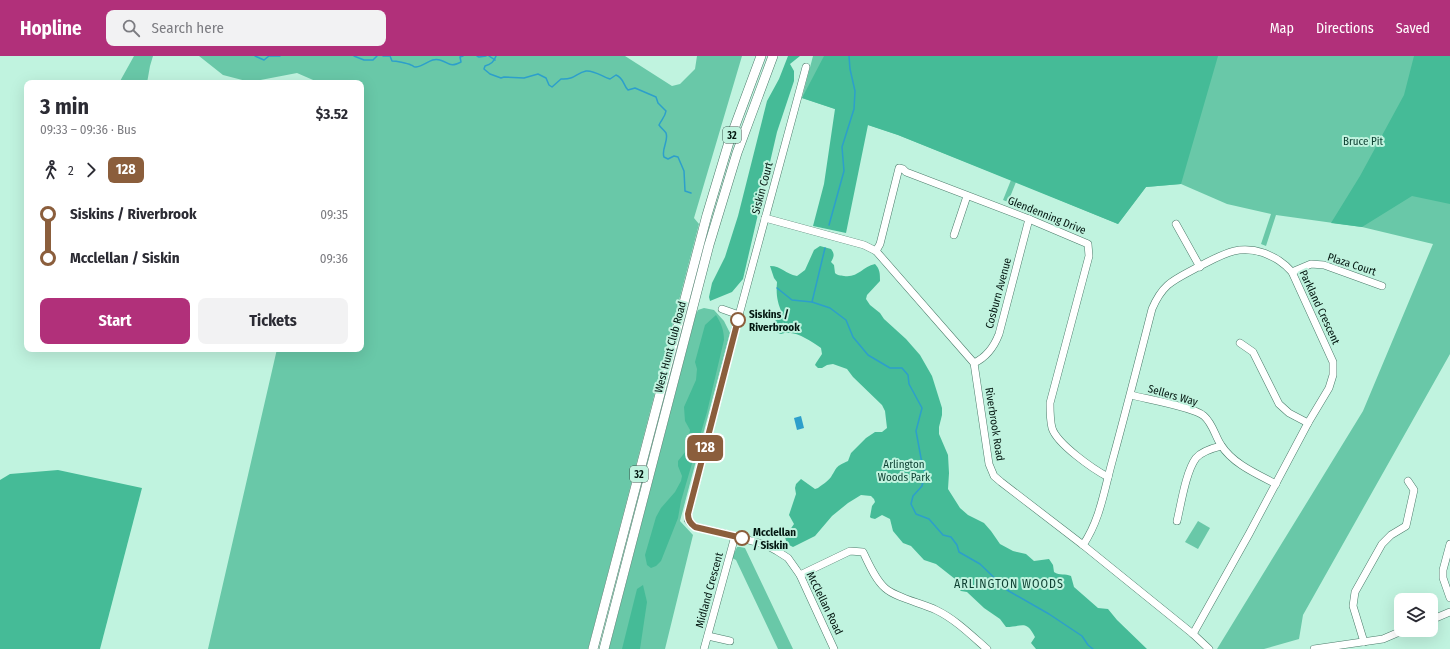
<!DOCTYPE html>
<meta charset="utf-8">
<style>
body{margin:0;font-family:"Fira Sans Condensed",sans-serif;background:#f2f2f3;color:#2b2b33;height:100vh;display:flex;flex-direction:column;font-size:15px;white-space:nowrap}
*{box-sizing:border-box;margin:0}
p{font-size:13px;color:#7c7c81}
.icon{flex:none;width:22px;height:22px;fill:none;stroke:currentColor;stroke-width:2;stroke-linecap:round;stroke-linejoin:round}
.map{position:relative;flex:1;overflow:hidden}
.panel{position:absolute;left:24px;top:24px;width:340px;height:272px;display:flex;flex-direction:column;background:#fff;border-radius:8px;box-shadow:0 4px 16px #0002}
.panel>*{flex:none}
.badge{padding:0 8px;border-radius:6px;font-size:14px;line-height:26px}
.controls{position:absolute;left:1394px;top:537px;display:grid;gap:8px}
.controls a{display:grid;place-items:center;width:44px;height:44px;border-radius:8px;background:#fff;box-shadow:0 4px 16px #0002;font-size:20px}
.map>.badge{position:absolute;translate:-50% -50%;box-shadow:0 0 0 2px #fff}
.legs{display:flex;align-items:center;gap:6px;height:44px;padding:0 16px;font-size:13px}
.legs p{margin-inline-start:auto}
.headline{display:flex;align-items:center;justify-content:space-between;height:68px;padding:0 16px}
h1{font-size:22px;font-weight:700;line-height:30px}
.cta{display:flex;gap:8px;margin-top:auto;padding:8px 16px}
.cta a{flex:1;height:46px;border-radius:8px;background:#b1307a;color:#fff;font-size:16px;font-weight:700;line-height:46px;text-align:center}
.cta a+a{background:#f2f2f3;color:#2b2b33}
ul{padding:0 16px;list-style:none}
li{display:flex;align-items:center;gap:14px;height:44px;font-size:15px}
li i{display:grid;place-items:center;width:6px;height:100%;margin:0 5px;background:currentColor}
li i::after{content:'';width:10px;height:10px;margin:-5px;border:3px solid;border-radius:50%;background:#fff}
li p{margin-inline-start:auto}
li:first-child i{background:linear-gradient(#0000 50%,currentColor 0)}
li:last-child i{background:linear-gradient(currentColor 50%,#0000 0)}
header{display:flex;align-items:center;gap:24px;box-sizing:border-box;height:56px;padding:0 20px;background:#b1307a;color:#fff}
header strong{font-size:19px}
nav{display:flex;gap:22px;margin-inline-start:auto;font-size:14px}
.search{width:280px;height:36px;background:#f2f2f3;display:flex;align-items:center;gap:10px;box-sizing:border-box;padding:0 14px;border-radius:8px;color:#7c7c81;font-size:15px}
.map>svg:first-child{display:block}
.green{fill:#69c8a8}
.forest{fill:#45bb97}
.water{fill:#2d9fcb}
.lines{fill:none;stroke-linecap:round;stroke-linejoin:round}
.stream{stroke:#2d9fcb;stroke-width:1.5}
.minor-casing{stroke:#4b7b6a;stroke-width:8}
.major-casing{stroke:#4b7b6a;stroke-width:10}
.minor{stroke:#fff;stroke-width:7}
.major{stroke:#fff;stroke-width:9}
.line-1-casing{stroke:#fff;stroke-width:9}
.line-1{stroke:#8b5e3c;stroke-width:6}
.stop-1-dot{fill:#fff;stroke:#8b5e3c;stroke-width:2}
.labels{text-anchor:middle;stroke-width:4;stroke-linejoin:round;paint-order:stroke}
.shield{fill:#c0f3df;stroke:#3c584e;stroke-width:1}
.shield-label{font-size:10px;font-weight:bold;fill:#031610}
.park-label{font-size:11px;fill:#104234;stroke:#c0f3df}
.street-label{font-size:11px;fill:#031610;stroke:#c0f3df}
.stop-label{font-size:11px;font-weight:bold;fill:#031610;stroke:#c0f3df;text-anchor:start}
.neighbourhood-label{font-size:12px;letter-spacing:1px;fill:#0d3f31;stroke:#c0f3df}
</style>
<header>
<strong>Hopline</strong>
<div class="search"><svg class="icon" aria-label="search" viewBox="0 0 24 24"><circle cx="10" cy="10" r="6"/><path d="M15 15l6 6"/></svg>Search here</div>
<nav><a>Map</a><a>Directions</a><a>Saved</a></nav>
</header>
<div class="map">
<svg width="1450" height="593" viewBox="0 0 1450 593">
<rect width="100%" height="100%" fill="#c0f3df"/>
<g class="green">
<polygon points="134,0 153,0 150,10 147,27 119,27"/>
<polygon points="199,0 625,0 672,30 680,28 695,13 697,0 742,0 694,162 699,168 588,593 208,593 277,293 361,293 361,27 320,27 297,17 250,26 223,19"/>
<polygon points="813,0 1450,0 1450,298 1303,559 1299,583 1264,593 1217,593 1363,355 1433,188 1362,171 1276,159 1266,190 1261,188 1271,158 1227,148 1181,128 1146,131 1118,168 1016,126 1008,146 1003,144 1011,124 898,79 868,69 835,53 802,42"/>
<polygon points="704,252 714,254 724,265 730,277 680,465 693,479 665,593 609,593 696,258 698,254"/>
<polygon points="1198,465 1210,472 1198,493 1185,486"/>
<polygon points="737,491 740,491 745,492 793,593 778,593 736,504 732,502"/>
</g>
<g class="forest">
<polygon points="788,0 800,0 790,8 794,15 794,25 777,76 743,223 732,236 710,245 709,241 712,227 725,201 738,160 767,45 779,23"/>
<polygon points="824,0 1218,0 1181,128 1146,131 1118,168 898,79 868,69 846,177 813,170 824,128 835,53 802,42"/>
<polygon points="1414,0 1450,0 1450,148 1412,140 1362,171 1331,167 1360,120 1404,39"/>
<path d="M820 190 831 193C835 198 834 201 831 206L834 209 835 217C838 220 840 219 844 220 858 222 862 211 875 208 880 213 880 218 880 225L867 239 866 243 870 249 880 257 884 263 906 283 920 299 932 320 942 352V359L939 371V378L948 399 949 417 948 433 960 452 968 459 984 467 991 475 1000 488 1013 495 1026 498 1034 505 1049 503 1053 509 1054 516C1060 520 1065 517 1071 520L1074 531 1098 552 1108 553 1117 564 1147 593H1036L1031 587 1035 581C1026 563 1022 571 1006 571L1000 563 984 552 967 536 961 535 955 529V523L936 508 924 504 911 490 903 487 893 475 890 463 882 459 875 463 871 462 870 461 872 450 875 446 874 443 871 440 861 439 848 447 832 460 815 480 793 491 787 488 785 481 794 468 789 459 796 438 795 432 796 428 801 423 815 433 818 432C822 429 828 425 831 421 838 410 835 411 848 405L851 397 866 382 875 376H882L887 372 885 355 882 349 853 321 847 313 833 308 827 309 822 312H818L815 309 816 307 822 298 821 292C810 285 795 273 781 278 776 276 770 274 770 268L778 263 782 257C777 246 776 238 777 226L774 222 770 210C782 210 785 218 797 220L805 214 814 194Z"/>
<path d="M716 259C721 267 724 274 724 284L707 356 681 445 678 462 661 505 656 510 651 512 647 509 645 499 656 461 661 452 675 436 681 425 682 420 678 410V405L686 395 690 374 685 365 684 351 696 324 697 313 695 306 705 269Z"/>
<polygon points="58,414 142,432 100,593 0,593 0,424 10,418"/>
<polygon points="643,529 647,546 640,593 622,593 637,533"/>
</g>
<polygon class="water" points="801,360 804,372 797,374 794,362"/>
<g class="lines">
<g class="stream">
<polyline points="255,0 264,4 269,0 280,0"/>
<polyline points="354,0 364,4 373,4 377,0"/>
<polyline points="383,0 389,0"/>
<path d="M390 0 392 5C396 5 407 7 411 9 415 10 412 11 416 11 425 10 431 1 440 4 450 7 449 12 461 6L460 1 463 0"/>
<polyline points="477,0 479,1 486,0"/>
<polyline points="489,0 495,4"/>
<path d="M496 0C494 6 491 8 485 10L484 13 490 18 501 22 504 21 524 22 538 18 546 22 549 29 552 31 561 23C575 24 576 17 586 15 594 14 603 21 610 23L616 19C624 22 623 29 628 34L635 32 656 41 658 47 666 55C665 61 662 63 659 69 661 72 664 74 666 77 669 85 661 93 664 101L668 103 674 100 678 101 684 115 685 135 691 137"/>
<polyline points="829,169 844,115 842,91 854,53 855,35 850,13 849,0"/>
<polyline points="777,232 792,244 812,246 830,252 846,264 853,281 868,299 890,312 902,312 908,319 909,328 922,352 916,375 921,402 925,417 922,430 913,440 911,448 916,458 929,463 943,479 951,481 957,489 959,496 980,508 1007,534 1049,558 1082,580 1088,589 1093,593"/>
<polyline points="812,246 825,192"/>
</g>
<g class="minor-casing">
<g id="minor">
<polyline points="806,11 739,259 688,458 688,464 695,471 730,479 766,489 777,495 788,502 800,519 834,593"/>
<polyline points="765,162 864,189 876,195 974,307 989,408 994,420 1001,426 1083,489 1193,578 1209,593"/>
<polyline points="1176,168 1200,211"/>
<polyline points="954,179 967,140"/>
<path d="M876 195 880 188 899 112 903 113 906 116 1029 163 1088 188 1089 200 1050 347C1050 355 1050 364 1052 372 1057 388 1093 413 1108 421"/>
<polyline points="1292,216 1311,208 1324,209 1382,230"/>
<polyline points="722,253 739,259"/>
<polyline points="1240,287 1253,296 1279,348 1289,357 1308,367"/>
<path d="M974 307C987 301 994 291 999 278L1029 163"/>
<path d="M1131 339C1146 343 1194 351 1204 360 1213 368 1215 380 1221 389 1233 408 1257 418 1276 428"/>
<path d="M1177 465C1181 448 1186 415 1196 402 1202 395 1213 392 1221 390"/>
<polyline points="1450,488 1443,514 1443,522 1450,542"/>
<path d="M1083 489C1100 464 1104 435 1112 406 1126 355 1139 304 1152 253 1163 227 1174 224 1198 211 1222 199 1237 188 1264 197 1276 202 1283 206 1292 216L1333 306V319L1329 332 1308 367 1249 478 1193 578"/>
<path d="M800 519 850 495 863 496C869 508 875 523 885 532 896 542 922 547 936 554 955 563 971 579 987 593"/>
<polyline points="1431,564 1450,556"/>
<polyline points="708,580 730,585"/>
<polyline points="1364,586 1353,550 1355,536 1382,488 1391,479 1406,470 1414,434 1408,425"/>
<polyline points="704,593 735,480"/>
<polyline points="1314,593 1383,583 1404,574"/>
</g>
</g>
<g class="major-casing">
<g id="major">
<polyline points="593,593 707,159 729,86 761,0"/>
<polyline points="604,593 709,189 737,97 773,0"/>
</g>
</g>
<use href="#minor" class="minor"/>
<use href="#major" class="major"/>
</g>
<g class="lines">
<g class="line-1-casing">
<path id="line-1" d="M738 264 688 458C688 464 690 467 695 471L742 482"/>
</g>
<use href="#line-1" class="line-1"/>
</g>
<g class="stop-1-dot">
<circle cx="738" cy="264" r="7"/>
<circle cx="742" cy="482" r="7"/>
</g>
<g class="labels">
<g class="shield">
<rect x="723" y="71" width="18" height="16" rx="3"/>
<rect x="630" y="410" width="18" height="16" rx="3"/>
</g>
<g class="shield-label">
<text x="732" y="83">32</text>
<text x="639" y="422">32</text>
</g>
<g class="park-label">
<text x="1363" y="89">Bruce Pit</text>
<text x="904" y="412">Arlington<tspan x="904" dy="13">Woods Park</tspan></text>
</g>
<g class="street-label">
<text transform="translate(762 132) rotate(-75)" y="4">Siskin Court</text>
<text transform="translate(1047 159) rotate(22)" y="4">Glendenning Drive</text>
<text transform="translate(1352 208) rotate(18)" y="4">Plaza Court</text>
<text transform="translate(998 237) rotate(-75)" y="4">Cosburn Avenue</text>
<text transform="translate(1320 251) rotate(65)" y="4">Parkland Crescent</text>
<text transform="translate(670 291) rotate(-75)" y="4">West Hunt Club Road</text>
<text transform="translate(1173 339) rotate(16)" y="4">Sellers Way</text>
<text transform="translate(995 368) rotate(81)" y="4">Riverbrook Road</text>
<text transform="translate(709 534) rotate(-75)" y="4">Midland Crescent</text>
<text transform="translate(825 547) rotate(64)" y="4">McClellan Road</text>
</g>
<g class="stop-label">
<text x="749" y="262">Siskins /<tspan x="749" dy="13">Riverbrook</tspan></text>
<text x="753" y="480">Mcclellan<tspan x="753" dy="13">/ Siskin</tspan></text>
</g>
<g class="neighbourhood-label">
<text x="1009" y="532">ARLINGTON WOODS</text>
</g>
</g>
</svg>
<div class="controls">
<a><svg class="icon" aria-label="layers" viewBox="0 0 24 24"><path d="M12 4l9 5-9 5-9-5zM3 14l9 5 9-5"/></svg></a>
</div>
<b class="badge" style="left:705px;top:392px;background:#8b5e3c;color:#fff">128</b>
<section class="panel">
<div class="headline"><div><h1>3 min</h1><p>09:33 – 09:36 · Bus</p></div><b>$3.52</b></div>
<div class="legs"><svg class="icon" aria-label="walk" viewBox="0 0 24 24"><circle cx="13" cy="4" r="2"/><path d="M13 8l-2 6 4 7M11 14l-3 7M7 12l3-4h3l4 4"/></svg>2<svg class="icon" aria-label="forward" viewBox="0 0 24 24"><path d="M9 5l7 7-7 7"/></svg><b class="badge" style="background:#8b5e3c;color:#fff">128</b></div>
<ul>
<li><i style="color:#8b5e3c"></i><b>Siskins / Riverbrook</b><p>09:35</p></li>
<li><i style="color:#8b5e3c"></i><b>Mcclellan / Siskin</b><p>09:36</p></li>
</ul>
<div class="cta"><a>Start</a><a>Tickets</a></div>
</section>
</div>
